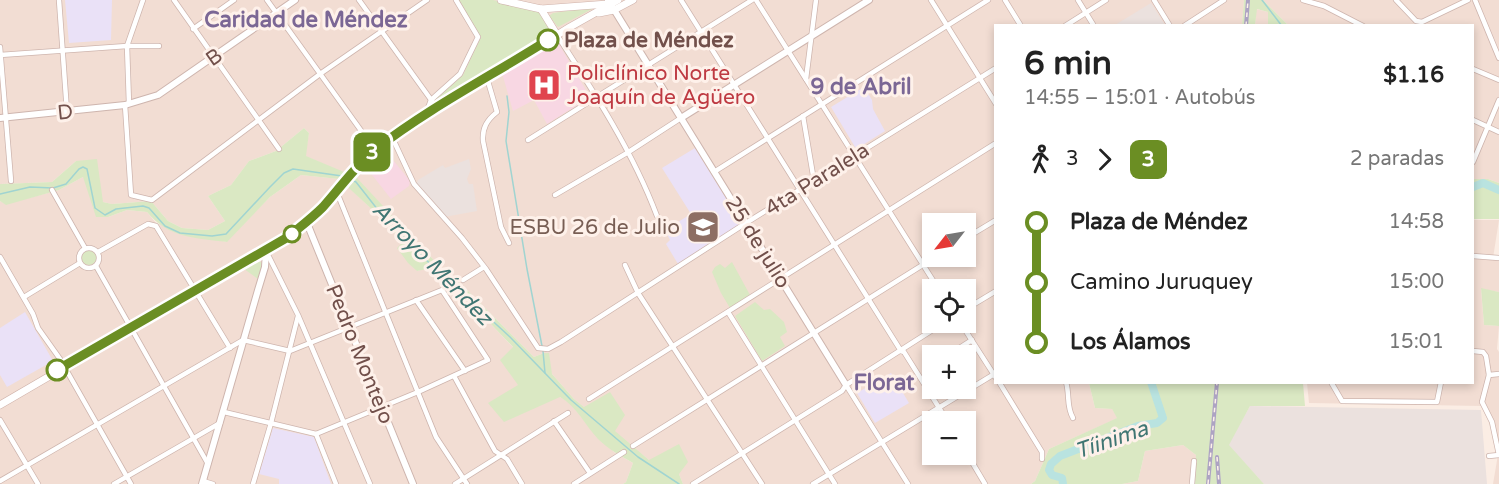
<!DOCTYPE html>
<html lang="es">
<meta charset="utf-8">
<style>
body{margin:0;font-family:"Varela Round",sans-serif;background:#f2f2f2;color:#222;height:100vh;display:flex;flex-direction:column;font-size:22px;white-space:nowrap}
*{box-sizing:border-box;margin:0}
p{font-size:20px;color:#767676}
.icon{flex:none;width:33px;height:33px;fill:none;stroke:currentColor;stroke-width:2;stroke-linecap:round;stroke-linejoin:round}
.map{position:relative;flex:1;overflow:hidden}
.panel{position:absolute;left:994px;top:24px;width:480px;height:360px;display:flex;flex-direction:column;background:#fff;border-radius:0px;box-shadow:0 3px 9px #0003}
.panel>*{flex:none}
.badge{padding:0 12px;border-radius:9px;font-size:21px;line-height:39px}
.needle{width:39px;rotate:239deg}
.tools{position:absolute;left:922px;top:213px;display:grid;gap:12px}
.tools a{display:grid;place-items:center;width:54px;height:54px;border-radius:0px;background:#fff;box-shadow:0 3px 9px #0003;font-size:30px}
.map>.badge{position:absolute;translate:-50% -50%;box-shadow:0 0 0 3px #fff}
.legs{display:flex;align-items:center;gap:9px;height:66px;padding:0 30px;font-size:20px}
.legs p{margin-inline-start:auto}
.summary{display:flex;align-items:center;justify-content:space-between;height:102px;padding:0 30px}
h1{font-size:33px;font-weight:800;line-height:45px}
ul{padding:0 30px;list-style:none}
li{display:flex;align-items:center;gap:21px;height:60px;font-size:22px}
li i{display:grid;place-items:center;width:9px;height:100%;margin:0 8px;background:currentColor}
li i::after{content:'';width:15px;height:15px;margin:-8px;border:4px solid;border-radius:50%;background:#fff}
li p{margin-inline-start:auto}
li:first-child i{background:linear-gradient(#0000 50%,currentColor 0)}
li:last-child i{background:linear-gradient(currentColor 50%,#0000 0)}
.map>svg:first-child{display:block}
.residential{fill:#f2ddd3;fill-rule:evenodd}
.industrial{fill:#ebe1de}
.education{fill:#eae1f7}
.medical{fill:#f8d7e3}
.green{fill:#dae8c3}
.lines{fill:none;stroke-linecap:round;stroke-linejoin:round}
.stream{stroke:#a0d4d1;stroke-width:1.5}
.river{stroke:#b9e3e0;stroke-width:8}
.minor-casing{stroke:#ceb5ae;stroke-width:6}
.tertiary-casing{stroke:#ceb5ae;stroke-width:8}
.secondary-casing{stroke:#d0b3ab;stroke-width:8}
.minor{stroke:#fff;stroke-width:4.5}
.tertiary{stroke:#fff;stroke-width:6}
.secondary{stroke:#fff;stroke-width:7}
.rail-casing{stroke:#ada3c3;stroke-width:4}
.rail{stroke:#fef1ea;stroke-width:1.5;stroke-dasharray:4.5;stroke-linecap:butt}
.line-1-casing{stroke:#fff;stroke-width:14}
.line-1{stroke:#6b8e23;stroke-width:9}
.stop-1-dot{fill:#fff;stroke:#6b8e23;stroke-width:3}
.labels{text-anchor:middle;stroke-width:6;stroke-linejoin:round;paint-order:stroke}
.stop-label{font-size:21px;font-weight:bold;fill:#72504b;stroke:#fef1ea;text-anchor:start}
.street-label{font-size:21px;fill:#72504b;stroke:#fef1ea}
.health-label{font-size:21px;fill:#be3a42;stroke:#fef1ea;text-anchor:start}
.education-label{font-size:21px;fill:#785e54;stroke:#fef1ea;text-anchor:end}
.neighbourhood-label{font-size:22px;font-weight:bold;fill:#7b6795;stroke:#fef1ea}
.water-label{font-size:22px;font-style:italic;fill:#407673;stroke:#fef1ea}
</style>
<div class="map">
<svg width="1499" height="484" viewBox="0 0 1499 484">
<rect width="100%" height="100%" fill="#fbede4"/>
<g class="residential">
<path d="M0 0H1244L1242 25 996 26V382L1089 383 1095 408 1112 409 1118 418 1049 449 1035 481 1031 484H683L679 474 649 460 574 399 552 374 544 353 534 357 453 276 442 269 356 178 305 156 309 133 304 128 276 151 249 161 231 185 208 196 225 221 208 230 182 228 168 221 151 201 112 204 103 202 76 161 52 182 0 184ZM933 224H966V256H933ZM933 290H966V322H933ZM933 356H966V388H933ZM933 422H966V454H933Z"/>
<polygon points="1263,0 1499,0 1499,183 1488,179 1473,179 1473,26 1288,25"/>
<polygon points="1256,9 1268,12 1268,25 1255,26"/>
<polygon points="301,175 340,179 376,213 403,242 417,271 432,267 488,321 560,397 570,403 599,439 614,452 633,463 626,482 623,484 0,484 0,201 6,204 59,190 83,177 108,217 127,210 147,212 156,223 226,242 270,197"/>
<polygon points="1473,220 1499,220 1493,258 1499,260 1499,292 1481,289 1484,325 1499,326 1497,349 1499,352 1499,484 1493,484 1499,449 1495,432 1482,406 1309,403 1307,383 1473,382"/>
<polygon points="1183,445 1196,455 1195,484 1122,484 1138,481 1145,451"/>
</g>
<g class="industrial">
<polygon points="1151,3 1165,25 1115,25"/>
<polygon points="469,159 471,169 467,179 469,184 473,184 477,211 444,217 416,185 418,180 443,165 445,168"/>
<polygon points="1250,406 1481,410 1487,484 1264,484 1228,445"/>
</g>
<g class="education">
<polygon points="65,0 112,0 111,40 69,43"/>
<polygon points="864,87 872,100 873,109 885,131 858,148 855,147 831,107"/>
<polygon points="695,148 742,224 678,264 666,244 670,240 665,230 691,214 662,168"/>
<polygon points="25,312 53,361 7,387 0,375 0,328"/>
<polygon points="891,373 909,403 875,423 857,393"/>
<polygon points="273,428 314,437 331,484 279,484 279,479 259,474"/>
</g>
<g class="medical">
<polygon points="557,41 590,97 547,124 534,100 513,111 502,73"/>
<polygon points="389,155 410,181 409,186 391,199 369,171"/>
</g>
<g class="green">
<polygon points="458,0 493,0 539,11 553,33 439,104 436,99 463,75 481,37"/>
<polygon points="1244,0 1263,0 1288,25 1268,25 1268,12 1257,9 1255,25 1242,25"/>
<polygon points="596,7 558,27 549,16 553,13"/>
<path d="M304 128 309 133 306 156 356 177 442 269 453 276 534 357 544 353H549L552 374 574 399 584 407 610 392 625 415 615 431 649 460 679 444 688 462 679 474 683 484H623L626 482 633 463C621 456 608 449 598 439 585 425 577 407 560 397L504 422 488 403 518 385 500 360 513 347 488 321 432 268 417 271 408 263 397 248 403 242 376 213 339 179 301 175 270 197 227 242C195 238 168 238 147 212L127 210 108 217H96L83 177 59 190 6 205 0 201V184L52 182 76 161 97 159 103 202 112 204 151 201 168 221 182 228 208 230 225 221 208 196 231 185 249 161 276 151Z"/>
<polygon points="1473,179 1488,179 1499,183 1499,219 1473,219"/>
<circle cx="89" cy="257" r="8"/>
<polygon points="257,261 261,262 262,265 258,279 244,269"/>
<polygon points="732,262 750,295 730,308 721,293 712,272 715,267 720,264 725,268"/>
<polygon points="1481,288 1499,292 1499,326 1484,325"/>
<polygon points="755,302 764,310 770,309 784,322 787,332 780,337 785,346 762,361 735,316"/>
<polygon points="1089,383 1303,383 1305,406 1250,406 1229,445 1264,484 1195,484 1196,455 1183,445 1145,451 1138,481 1122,484 1031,484 1035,481 1049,449 1117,418 1112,409 1095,408"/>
</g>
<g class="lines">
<g class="stream">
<polyline points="1262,0 1282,26"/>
<polyline points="507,96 509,112 506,141 527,269 542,346"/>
<polyline points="349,179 356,182 378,210 424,258 510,337 571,400 638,457 679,484"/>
<polyline points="0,194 30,187 53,188 66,184 79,169 83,167 87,169 95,208 105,215 116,209 143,206 149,208 165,226 180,233 212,236 226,234 270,187 284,173 293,169 342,176"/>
<polyline points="543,351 545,373"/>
</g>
<g class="river">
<polyline points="1473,187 1483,183 1499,190"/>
<polyline points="1063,484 1062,478 1052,475 1049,470 1051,464 1060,456 1138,426 1157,423 1163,418 1151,382"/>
</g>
<g class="minor-casing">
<g id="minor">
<polyline points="59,0 67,112"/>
<polyline points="174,0 279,149"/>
<polyline points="267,0 375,150"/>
<polyline points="359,0 437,108"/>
<polyline points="681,0 901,351 904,352 948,422"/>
<polyline points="756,0 939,290"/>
<polyline points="931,0 996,104"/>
<polyline points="1005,0 1021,26"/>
<polyline points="1078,0 1094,26"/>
<polyline points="1154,0 1170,26"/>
<polyline points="1303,0 1324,6 1363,26"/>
<polyline points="1396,0 1416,21 1422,22 1468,0"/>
<polyline points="1475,0 1499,58"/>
<polyline points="1065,26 1106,0"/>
<polyline points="1184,26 1224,0"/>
<polyline points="193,29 234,0"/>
<path d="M557 35C594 92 633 152 657 216"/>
<polyline points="0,47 11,181"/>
<polyline points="0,55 127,46 159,46"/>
<polyline points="1473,69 1499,80"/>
<path d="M487 78 497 112C487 120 482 128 483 141L501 227 509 243"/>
<polyline points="806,79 816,0"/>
<polyline points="129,104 127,46 143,0"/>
<polyline points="125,105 131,195 152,200 320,74 427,0"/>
<polyline points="425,116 431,100 460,74 478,37 456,0"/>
<polyline points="803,116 814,181"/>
<polyline points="1473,120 1499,132"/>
<polyline points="392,137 414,184 462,238 486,269 538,348 548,349 561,342 746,223 996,68"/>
<polyline points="528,140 752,0"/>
<polyline points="1473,162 1499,100"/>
<polyline points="714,172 988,0"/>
<polyline points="52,190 85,248"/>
<polyline points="336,190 436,437 467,484"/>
<polyline points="555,195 627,153 681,118"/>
<polyline points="966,238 996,220"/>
<circle cx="89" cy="258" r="10"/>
<polyline points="266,251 298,315 370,484"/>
<polyline points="98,252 148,224 156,226 230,348"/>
<polyline points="1473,256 1499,258"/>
<polyline points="0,257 33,314 38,328 60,359 131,484"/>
<polyline points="625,265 638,293 762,484"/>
<polyline points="96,266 208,464"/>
<polyline points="463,280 484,267"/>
<polyline points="24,297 80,263"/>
<polyline points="416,300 465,371"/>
<polyline points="966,309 996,291"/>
<polyline points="728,312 835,484"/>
<polyline points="960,322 996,378"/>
<polyline points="1473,351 1483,352 1486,356 1489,375 1482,402 1492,422 1499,455"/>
<polyline points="947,356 972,340"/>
<polyline points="1489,375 1499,374"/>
<polyline points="454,376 495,451 507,459 522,484"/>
<polyline points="999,382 1042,452 1042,459"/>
<path d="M1066 382C1070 396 1066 406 1073 418"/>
<polyline points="1331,382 1342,401 1437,402 1441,382"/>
<polyline points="846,385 908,484"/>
<polyline points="589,399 996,143"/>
<polyline points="224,412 316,434"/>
<polyline points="0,420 38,484"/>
<polyline points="554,421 590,473"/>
<polyline points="316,434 336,484"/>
<polyline points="633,446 937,256"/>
<polyline points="966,452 985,484"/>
<polyline points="1489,456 1499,455"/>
<polyline points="0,481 243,340 290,351 442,290 488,360 418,392 316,434"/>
<polyline points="203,481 213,484"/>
<polyline points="114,484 220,423"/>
<polyline points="253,484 271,423 298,316"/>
<polyline points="455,484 568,413"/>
<polyline points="574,484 624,452"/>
<polyline points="693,484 842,391 846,385 945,322"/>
<polyline points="813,484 996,373"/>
<polyline points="1192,484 1194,461"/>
</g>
</g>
<g class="tertiary-casing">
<g id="tertiary">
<polyline points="608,0 846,385"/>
<polyline points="0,118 125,105 158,95 295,0"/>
<polyline points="681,118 869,0"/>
<polyline points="307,223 413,484"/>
<polyline points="202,484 258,290 265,267 266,251"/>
</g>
</g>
<g class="secondary-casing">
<g id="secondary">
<polyline points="501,0 541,9 608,4"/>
<polyline points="541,9 557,35"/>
<polyline points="599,13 614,10 633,0"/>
<polyline points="0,405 288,237 307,223 325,205 352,170 392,137 570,27 618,0"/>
</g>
</g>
<use href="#minor" class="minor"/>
<use href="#tertiary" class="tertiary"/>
<use href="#secondary" class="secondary"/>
<g class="rail-casing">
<g id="rail">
<polyline points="1246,26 1248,0"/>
<polyline points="1217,457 1219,484"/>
<polyline points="1208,484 1217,382"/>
</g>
</g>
<use href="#rail" class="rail"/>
</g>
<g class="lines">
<g class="line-1-casing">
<path id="line-1" d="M57 370 288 237C300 227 312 218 323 207 341 187 355 166 376 149 429 108 491 76 548 40"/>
</g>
<use href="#line-1" class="line-1"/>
</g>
<defs>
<g id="hospital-square" transform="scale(1.725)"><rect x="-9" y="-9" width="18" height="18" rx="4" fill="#e0444e" stroke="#fef1ea"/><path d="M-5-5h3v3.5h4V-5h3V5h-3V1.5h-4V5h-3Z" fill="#fff"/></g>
<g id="school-square" transform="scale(1.725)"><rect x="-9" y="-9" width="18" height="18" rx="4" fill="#8d6e63" stroke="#fef1ea"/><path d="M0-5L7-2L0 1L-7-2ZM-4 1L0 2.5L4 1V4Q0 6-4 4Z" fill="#fff"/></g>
</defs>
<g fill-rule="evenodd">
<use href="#hospital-square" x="544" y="85"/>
<use href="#school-square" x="703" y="227"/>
</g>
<g class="stop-1-dot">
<circle cx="548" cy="40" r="10"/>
<circle cx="292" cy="234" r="8"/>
<circle cx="57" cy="370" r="10"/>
</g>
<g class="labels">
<g class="stop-label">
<text x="564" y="47">Plaza de Méndez</text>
</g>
<g class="street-label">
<text transform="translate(214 57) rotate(-35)" y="7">B</text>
<text transform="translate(65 112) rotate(-6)" y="7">D</text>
<text transform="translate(817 179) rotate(-32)" y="7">4ta Paralela</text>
<text transform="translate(758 242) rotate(58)" y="7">25 de julio</text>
<text transform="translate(360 354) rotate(68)" y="7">Pedro Montejo</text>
</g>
<g class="health-label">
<text x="567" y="80">Policlínico Norte<tspan x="567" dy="24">Joaquín de Agüero</tspan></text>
</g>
<g class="education-label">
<text x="680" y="234">ESBU 26 de Julio</text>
</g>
<g class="neighbourhood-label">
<text x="306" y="27">Caridad de Méndez</text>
<text x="861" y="94">9 de Abril</text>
<text x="884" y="390">Florat</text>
</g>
<g class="water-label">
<text transform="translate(433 263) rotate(46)" y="8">Arroyo Méndez</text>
<text transform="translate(1111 439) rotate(-19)" y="8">Tíinima</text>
</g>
</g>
</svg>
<div class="tools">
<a><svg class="needle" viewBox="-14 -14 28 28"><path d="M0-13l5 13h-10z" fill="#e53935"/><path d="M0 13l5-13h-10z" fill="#767676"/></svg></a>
<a><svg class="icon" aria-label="locate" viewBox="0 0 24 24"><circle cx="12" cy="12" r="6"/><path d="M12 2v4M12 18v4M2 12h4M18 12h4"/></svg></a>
<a>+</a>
<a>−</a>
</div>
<b class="badge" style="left:372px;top:152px;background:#6b8e23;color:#fff">3</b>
<section class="panel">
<div class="summary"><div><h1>6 min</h1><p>14:55 – 15:01 · Autobús</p></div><b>$1.16</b></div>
<div class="legs"><svg class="icon" aria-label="walk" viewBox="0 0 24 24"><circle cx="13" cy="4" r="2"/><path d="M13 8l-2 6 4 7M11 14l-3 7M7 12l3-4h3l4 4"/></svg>3<svg class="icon" aria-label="forward" viewBox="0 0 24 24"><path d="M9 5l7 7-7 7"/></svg><b class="badge" style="background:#6b8e23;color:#fff">3</b><p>2 paradas</p></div>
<ul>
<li><i style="color:#6b8e23"></i><b>Plaza de Méndez</b><p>14:58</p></li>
<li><i style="color:#6b8e23"></i><span>Camino Juruquey</span><p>15:00</p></li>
<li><i style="color:#6b8e23"></i><b>Los Álamos</b><p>15:01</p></li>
</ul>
</section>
</div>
